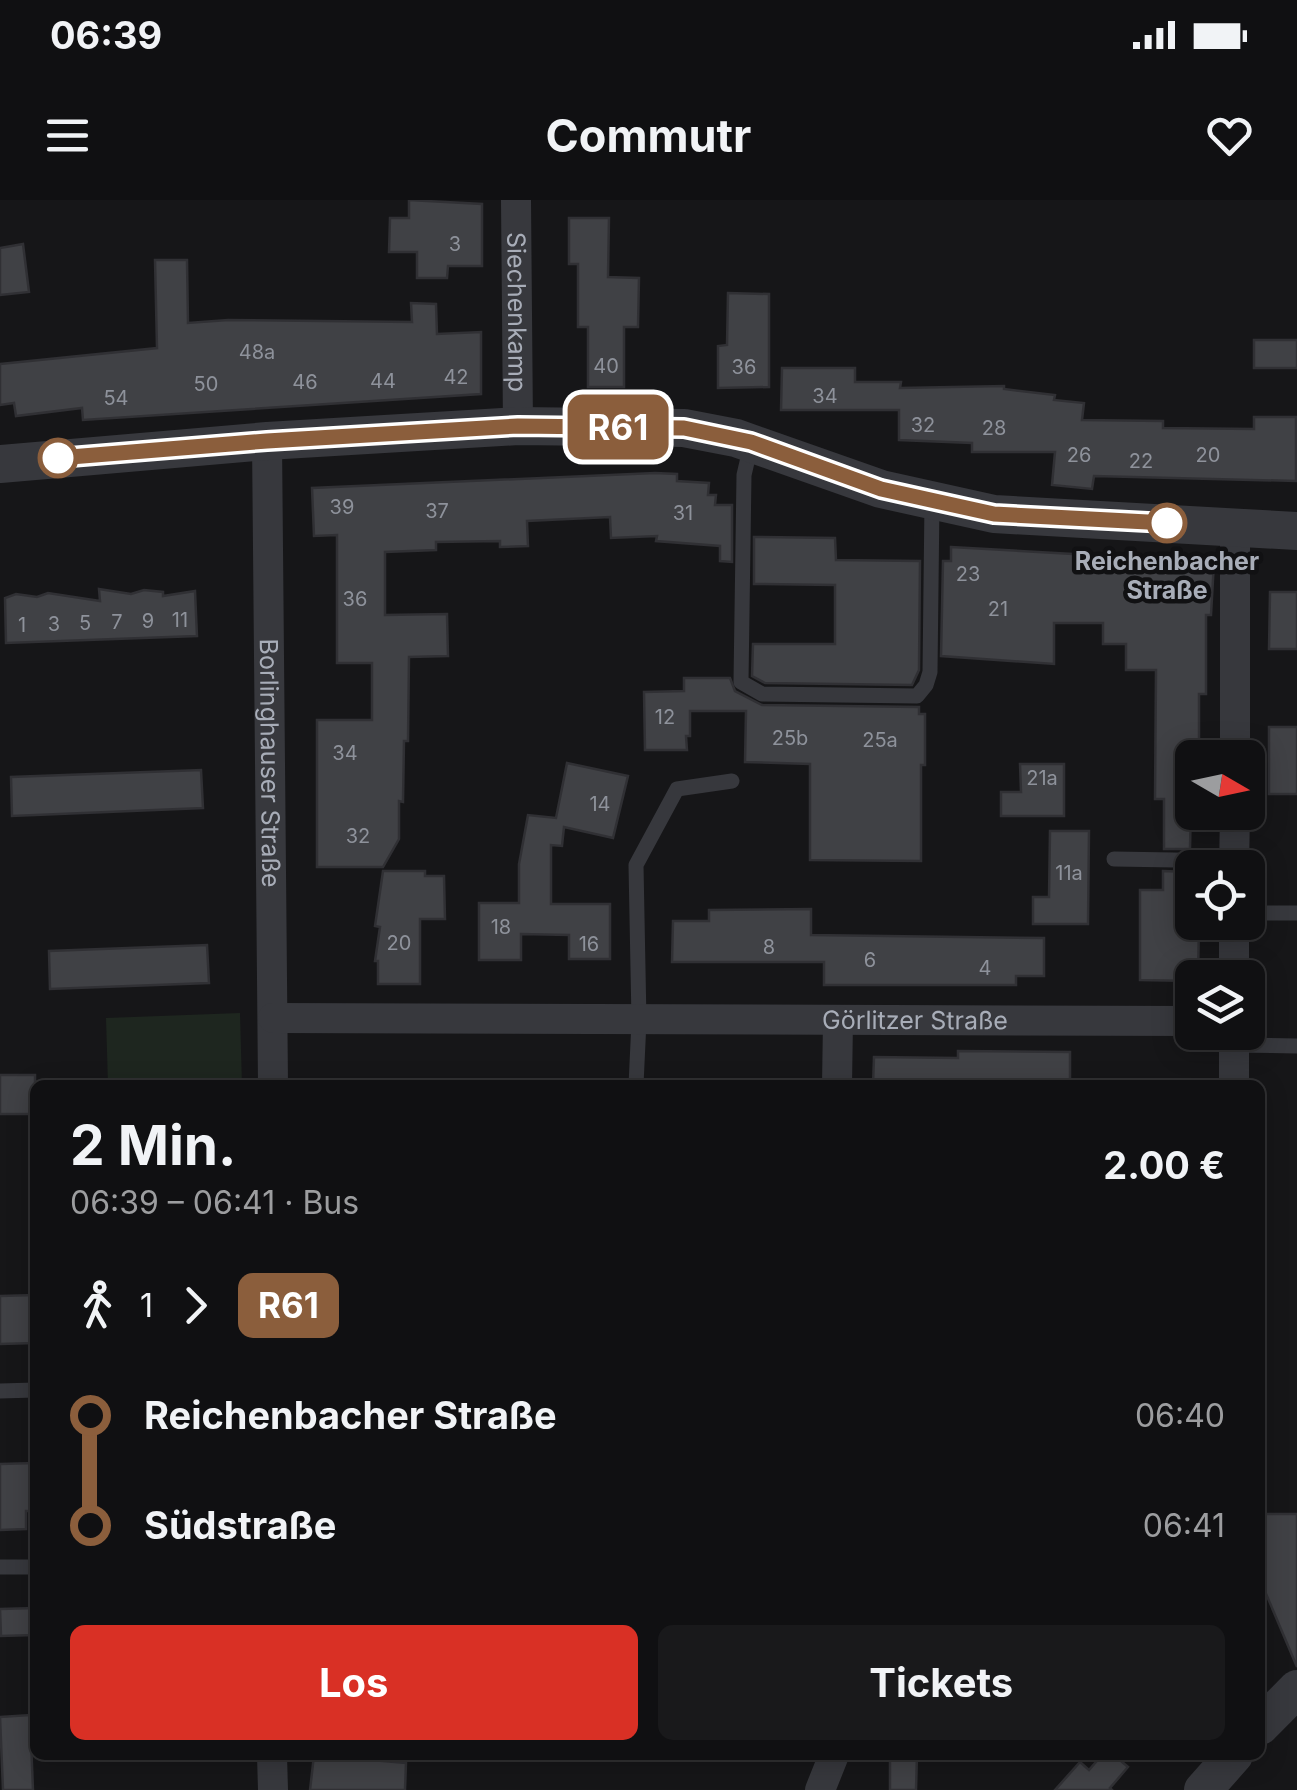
<!DOCTYPE html>
<html lang="de">
<meta charset="utf-8">
<style>
body{margin:0;font-family:Inter,sans-serif;background:#19191b;color:#f1f3f6;height:100vh;display:flex;flex-direction:column;font-size:38px;white-space:nowrap}
*{box-sizing:border-box;margin:0}
p{font-size:32px;color:#9c9d9f}
.icon{flex:none;width:55px;height:55px;fill:none;stroke:currentColor;stroke-width:2;stroke-linecap:round;stroke-linejoin:round}
.map{position:relative;flex:1;overflow:hidden}
.drawer{position:absolute;left:30px;top:880px;width:1235px;height:680px;display:flex;flex-direction:column;background:#101012;border-radius:15px;box-shadow:0 5px 25px #0003,0 0 0 2px #303032}
.drawer>*{flex:none}
.badge{padding:0 20px;border-radius:15px;font-size:35px;line-height:65px}
.needle{width:65px;rotate:99deg}
.controls{position:absolute;left:1175px;top:540px;display:grid;gap:20px}
.controls a{display:grid;place-items:center;width:90px;height:90px;border-radius:15px;background:#101012;box-shadow:0 5px 25px #0003,0 0 0 2px #303032;font-size:50px}
.map>.badge{position:absolute;translate:-50% -50%;box-shadow:0 0 0 5px #fff}
.legs{display:flex;align-items:center;gap:15px;height:110px;padding:0 40px;font-size:32px}
.legs p{margin-inline-start:auto}
.summary{display:flex;align-items:center;justify-content:space-between;height:170px;padding:0 40px}
h1{font-size:55px;font-weight:700;line-height:75px}
.action{display:flex;gap:20px;margin-top:auto;padding:20px 40px}
.action a{flex:1;height:115px;border-radius:15px;background:#d93025;color:#fff;font-size:40px;font-weight:700;line-height:115px;text-align:center}
.action a+a{background:#19191b;color:#f1f3f6}
ul{padding:0 40px;list-style:none}
li{display:flex;align-items:center;gap:35px;height:110px;font-size:38px}
li i{display:grid;place-items:center;width:15px;height:100%;margin:0 12px;background:currentColor}
li i::after{content:'';width:25px;height:25px;margin:-12px;border:8px solid;border-radius:50%;background:#101012}
li p{margin-inline-start:auto}
li:first-child i{background:linear-gradient(#0000 50%,currentColor 0)}
li:last-child i{background:linear-gradient(currentColor 50%,#0000 0)}
.status{display:flex;justify-content:space-between;align-items:center;height:70px;padding:0 50px;background:#101012;direction:ltr}
.status svg{height:28px;fill:currentColor}
header{display:flex;justify-content:space-between;align-items:center;height:130px;padding:0 40px;background:#101012;font-size:45px;font-weight:700}
.map>svg:first-child{display:block}
.green{fill:#1e261f}
.building{fill:#404145;stroke:#303034;stroke-width:2.5}
.lines{fill:none;stroke-linecap:round;stroke-linejoin:round}
.service{stroke:#37383d;stroke-width:15}
.minor{stroke:#37383d;stroke-width:30}
.tertiary{stroke:#37383d;stroke-width:38}
.line-1-casing{stroke:#fff;stroke-width:22}
.line-1{stroke:#8b5e3c;stroke-width:15}
.stop-1-dot{fill:#fff;stroke:#8b5e3c;stroke-width:5}
.labels{text-anchor:middle;stroke-width:9;stroke-linejoin:round;paint-order:stroke}
.number-label{font-size:20px;fill:#8e929b}
.street-label{font-size:25px;fill:#a8adb8;stroke:#111113}
.stop-label{font-size:25px;font-weight:bold;fill:#a8adb8;stroke:#111113}
</style>
<div class="status"><b>06:39</b><svg viewBox="0 0 49 12"><path d="M0 12V9h3v3zM5 12V6h3v6zM10 12V3h3v9zM15 12V0h3v12zM26 1h20v11H26zM47 4h2v5h-2z"/></svg></div>
<header><svg class="icon" aria-label="menu" viewBox="0 0 24 24"><path d="M4 6h16M4 12h16M4 18h16"/></svg>Commutr<svg class="icon" aria-label="heart" viewBox="0 0 24 24"><path d="M12 20l-8-8c-3-5 5-10 8-4 3-6 11-1 8 4z"/></svg></header>
<div class="map">
<svg width="1297" height="1590" viewBox="0 0 1297 1590">
<rect width="100%" height="100%" fill="#161618"/>
<polygon class="green" points="240,813 242,885 108,885 106,818"/>
<g class="building">
<polygon points="409,0 482,4 482,66 448,66 447,78 417,78 417,52 389,52 390,18 409,18"/>
<polygon points="569,18 609,18 608,77 639,78 638,127 624,127 624,187 588,187 588,127 578,127 578,64 569,64"/>
<polygon points="23,44 29,92 0,95 0,48"/>
<polygon points="155,60 187,60 188,123 228,120 412,122 411,103 436,104 437,134 481,132 481,194 83,220 82,208 16,216 14,203 0,205 0,164 157,148"/>
<polygon points="728,93 769,94 769,187 718,188 718,146 727,145"/>
<rect x="1254" y="140" width="43" height="28"/>
<polygon points="782,168 855,168 855,182 901,182 900,188 1004,186 1004,189 1055,195 1054,200 1084,203 1082,220 1163,221 1163,228 1254,229 1254,217 1296,217 1296,281 1094,276 1092,289 1052,285 1055,252 972,252 972,243 899,240 899,210 781,210"/>
<polygon points="655,273 677,274 677,281 709,283 708,295 716,295 715,305 732,305 732,362 720,361 720,346 656,341 657,336 611,338 610,317 527,321 528,346 500,347 500,341 436,342 436,350 385,352 385,415 447,414 448,456 409,457 408,541 404,541 403,602 399,601 399,639 383,667 317,667 317,520 372,520 372,463 337,463 337,335 314,336 312,288"/>
<polygon points="754,337 835,338 836,360 920,361 919,470 912,485 765,483 752,476 753,444 835,444 835,385 754,384"/>
<polygon points="951,347 1214,362 1211,415 1206,415 1206,494 1199,494 1199,558 1192,558 1190,649 1164,649 1164,599 1155,599 1156,470 1126,470 1126,444 1103,444 1103,423 1054,423 1054,464 941,456 943,361 951,361"/>
<polygon points="99,389 131,394 144,390 163,392 163,396 195,391 197,436 6,443 5,398 16,394 37,397 48,393 100,401"/>
<polygon points="1270,392 1297,392 1297,449 1269,449"/>
<polygon points="684,478 730,478 735,491 762,505 919,507 919,514 925,514 925,565 921,565 921,661 810,660 810,564 745,562 746,511 690,511 690,536 686,536 687,550 645,550 644,492 684,491"/>
<rect x="1269" y="527" width="28" height="67"/>
<polygon points="567,563 628,576 613,638 564,627 562,646 551,645 551,704 610,704 610,759 569,759 569,735 521,734 521,760 479,760 479,703 519,703 519,664 528,615 556,618"/>
<polygon points="1020,564 1064,564 1064,616 1001,616 1001,592 1021,592"/>
<polygon points="201,570 203,608 12,616 11,577"/>
<polygon points="1050,631 1089,631 1088,724 1033,724 1033,697 1049,697"/>
<polygon points="383,671 425,671 425,676 444,676 445,719 420,719 420,784 378,784 378,761 375,761 380,727 375,726"/>
<polygon points="1163,671 1190,672 1192,722 1199,722 1198,778 1192,778 1192,781 1140,780 1140,690 1163,690"/>
<polygon points="811,709 811,735 1044,738 1044,776 1016,776 1016,785 824,785 824,762 672,762 673,721 709,721 709,710"/>
<polygon points="207,745 209,783 50,789 49,751"/>
<polygon points="958,851 1070,852 1070,885 873,885 874,857 958,858"/>
<rect x="0" y="875" width="35" height="39"/>
<polygon points="35,1095 35,1143 0,1144 0,1096"/>
<polygon points="35,1263 35,1311 26,1311 26,1329 0,1330 0,1264"/>
<polygon points="1264,1314 1297,1314 1297,1467 1264,1389"/>
<polygon points="35,1408 35,1435 1,1436 0,1409"/>
<polygon points="30,1515 33,1590 3,1590 0,1517"/>
<polygon points="314,1555 406,1563 405,1590 310,1590"/>
<polygon points="890,1555 917,1555 916,1590 890,1590"/>
<polygon points="1102,1555 1114,1555 1128,1567 1110,1588 1112,1590 1055,1590 1080,1562 1089,1570"/>
</g>
<g class="lines">
<g class="service">
<polyline points="751,245 744,275 741,482 762,494 917,496 926,485 930,472 932,301"/>
<polyline points="1114,659 1235,661"/>
<polyline points="1248,713 1297,713"/>
<polyline points="1234,845 1297,846"/>
<polyline points="636,885 639,821 636,665 677,589 732,581"/>
<polyline points="0,1191 35,1190"/>
<polyline points="0,1367 35,1367"/>
</g>
<g class="minor">
<path id="s1" d="M516 0 518 226"/>
<path id="s2" d="M267 241 273 885"/>
<polyline points="1235,558 1235,328"/>
<polyline points="1234,668 1235,612"/>
<polyline points="1234,722 1234,778"/>
<path id="s3" d="M273 818 1192 821"/>
<polyline points="837,885 838,821"/>
<polyline points="1234,885 1234,832"/>
<polyline points="272,1555 273,1590"/>
<polyline points="820,1590 834,1555"/>
</g>
<g class="tertiary">
<polyline points="0,264 267,241 518,226 684,228 736,238 881,289 994,314 1297,331"/>
<polyline points="1260,1526 1297,1489"/>
<polyline points="1203,1590 1234,1555"/>
</g>
</g>
<g class="lines">
<g class="line-1-casing">
<polyline id="line-1" points="58,258 267,241 518,226 684,228 751,242 881,289 994,314 1167,323"/>
</g>
<use href="#line-1" class="line-1"/>
</g>
<g class="stop-1-dot">
<circle cx="58" cy="258" r="18"/>
<circle cx="1167" cy="323" r="18"/>
</g>
<g class="labels">
<g class="number-label">
<text x="455" y="51">3</text>
<text x="257" y="159">48a</text>
<text x="606" y="173">40</text>
<text x="744" y="174">36</text>
<text x="456" y="184">42</text>
<text x="383" y="188">44</text>
<text x="305" y="189">46</text>
<text x="206" y="191">50</text>
<text x="825" y="203">34</text>
<text x="116" y="205">54</text>
<text x="923" y="232">32</text>
<text x="994" y="235">28</text>
<text x="1079" y="262">26</text>
<text x="1208" y="262">20</text>
<text x="1141" y="268">22</text>
<text x="342" y="314">39</text>
<text x="437" y="318">37</text>
<text x="683" y="320">31</text>
<text x="968" y="381">23</text>
<text x="355" y="406">36</text>
<text x="998" y="416">21</text>
<text x="180" y="427">11</text>
<text x="148" y="428">9</text>
<text x="117" y="429">7</text>
<text x="85" y="430">5</text>
<text x="54" y="431">3</text>
<text x="22" y="432">1</text>
<text x="665" y="524">12</text>
<text x="790" y="545">25b</text>
<text x="880" y="547">25a</text>
<text x="345" y="560">34</text>
<text x="1042" y="585">21a</text>
<text x="600" y="611">14</text>
<text x="358" y="643">32</text>
<text x="1069" y="680">11a</text>
<text x="501" y="734">18</text>
<text x="399" y="750">20</text>
<text x="589" y="751">16</text>
<text x="769" y="754">8</text>
<text x="870" y="767">6</text>
<text x="985" y="775">4</text>
</g>
<g class="street-label">
<text dy="9" stroke="none"><textPath href="#s1" startOffset="112">Siechenkamp</textPath></text>
<text dy="9" stroke="none"><textPath href="#s2" startOffset="322">Borlinghauser Straße</textPath></text>
<text dy="9" stroke="none"><textPath href="#s3" startOffset="642">Görlitzer Straße</textPath></text>
</g>
<g class="stop-label">
<text x="1167" y="370">Reichenbacher<tspan x="1167" dy="29">Straße</tspan></text>
</g>
</g>
</svg>
<div class="controls">
<a><svg class="needle" viewBox="-14 -14 28 28"><path d="M0-13l5 13h-10z" fill="#e53935"/><path d="M0 13l5-13h-10z" fill="#9c9d9f"/></svg></a>
<a><svg class="icon" aria-label="locate" viewBox="0 0 24 24"><circle cx="12" cy="12" r="6"/><path d="M12 2v4M12 18v4M2 12h4M18 12h4"/></svg></a>
<a><svg class="icon" aria-label="layers" viewBox="0 0 24 24"><path d="M12 4l9 5-9 5-9-5zM3 14l9 5 9-5"/></svg></a>
</div>
<b class="badge" style="left:618px;top:227px;background:#8b5e3c;color:#fff">R61</b>
<section class="drawer">
<div class="summary"><div><h1>2 Min.</h1><p>06:39 – 06:41 · Bus</p></div><b>2.00 €</b></div>
<div class="legs"><svg class="icon" aria-label="walk" viewBox="0 0 24 24"><circle cx="13" cy="4" r="2"/><path d="M13 8l-2 6 4 7M11 14l-3 7M7 12l3-4h3l4 4"/></svg>1<svg class="icon" aria-label="forward" viewBox="0 0 24 24"><path d="M9 5l7 7-7 7"/></svg><b class="badge" style="background:#8b5e3c;color:#fff">R61</b></div>
<ul>
<li><i style="color:#8b5e3c"></i><b>Reichenbacher Straße</b><p>06:40</p></li>
<li><i style="color:#8b5e3c"></i><b>Südstraße</b><p>06:41</p></li>
</ul>
<div class="action"><a>Los</a><a>Tickets</a></div>
</section>
</div>
